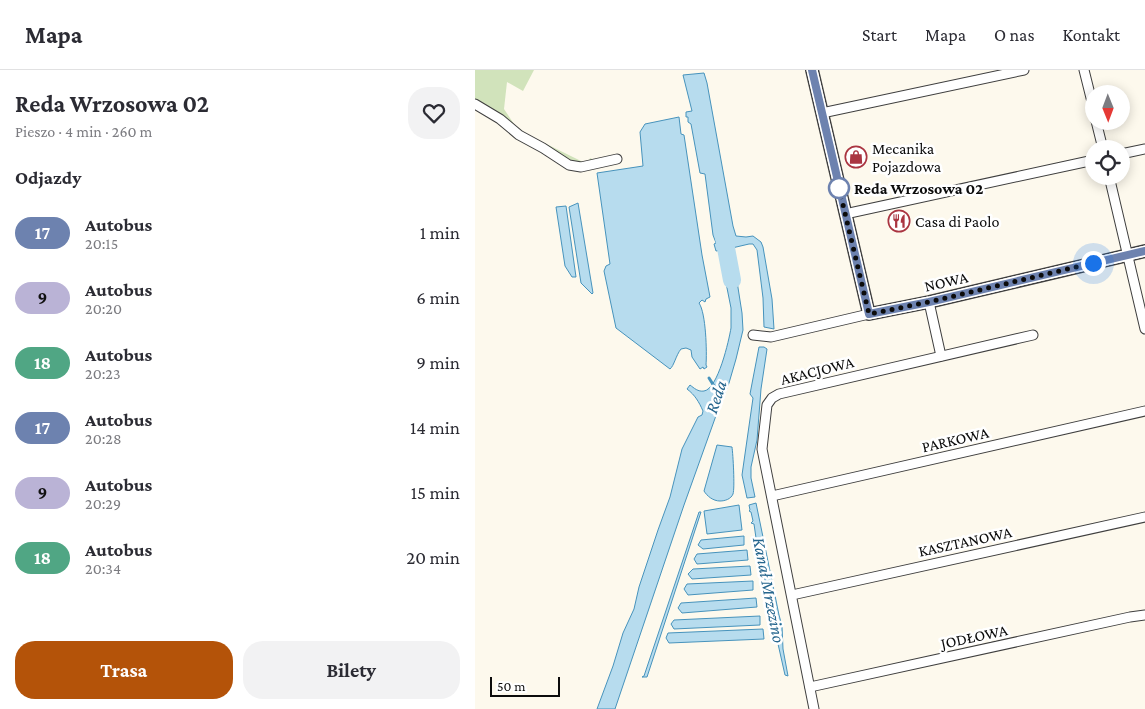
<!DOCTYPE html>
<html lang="pl">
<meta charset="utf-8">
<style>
body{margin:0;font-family:"Crimson Pro",serif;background:#f2f2f3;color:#2b2b33;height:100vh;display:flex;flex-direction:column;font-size:19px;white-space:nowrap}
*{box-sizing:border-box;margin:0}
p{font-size:16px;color:#7c7c81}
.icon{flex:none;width:28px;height:28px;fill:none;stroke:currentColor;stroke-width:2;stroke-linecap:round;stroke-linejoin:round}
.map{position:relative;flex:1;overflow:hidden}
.sheet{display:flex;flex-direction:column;background:#fff;width:475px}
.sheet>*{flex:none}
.badge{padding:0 10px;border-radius:16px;font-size:18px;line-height:32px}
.needle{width:32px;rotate:179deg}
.controls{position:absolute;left:610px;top:15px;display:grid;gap:10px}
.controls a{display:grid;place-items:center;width:45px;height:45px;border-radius:50%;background:#fff;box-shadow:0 2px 12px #0003;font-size:25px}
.scale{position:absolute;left:15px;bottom:12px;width:70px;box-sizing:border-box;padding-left:5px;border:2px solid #0c0c0c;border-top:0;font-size:14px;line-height:18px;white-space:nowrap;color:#0c0c0c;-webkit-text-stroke:4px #fff;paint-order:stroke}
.you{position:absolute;width:25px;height:25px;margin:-12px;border:4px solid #fff;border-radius:50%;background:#1a73e8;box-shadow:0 0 0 8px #1a73e833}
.map>.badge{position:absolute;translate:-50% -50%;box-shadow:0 0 0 2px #fff}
h2{padding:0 15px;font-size:19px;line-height:45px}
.round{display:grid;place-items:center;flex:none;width:52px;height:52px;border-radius:20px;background:#f2f2f3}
.overview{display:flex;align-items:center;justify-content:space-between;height:85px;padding:0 15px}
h1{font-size:24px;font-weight:700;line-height:38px}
.primary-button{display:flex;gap:10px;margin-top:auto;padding:10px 15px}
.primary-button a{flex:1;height:58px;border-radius:20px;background:#b45309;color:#fff;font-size:20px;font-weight:700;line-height:58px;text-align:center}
.primary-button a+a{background:#f2f2f3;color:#2b2b33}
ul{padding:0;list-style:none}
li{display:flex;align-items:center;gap:15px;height:65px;padding:0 15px}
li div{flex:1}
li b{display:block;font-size:19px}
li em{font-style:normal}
li .badge{min-width:55px;font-weight:700;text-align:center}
header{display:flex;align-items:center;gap:30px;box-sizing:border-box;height:70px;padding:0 25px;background:#fff;border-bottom:1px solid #e1e1e2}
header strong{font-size:24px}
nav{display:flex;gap:28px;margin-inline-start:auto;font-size:18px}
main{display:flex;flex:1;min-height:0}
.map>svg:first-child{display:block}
.green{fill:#d1e3bb}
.water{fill:#b7dcee;stroke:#4793bc}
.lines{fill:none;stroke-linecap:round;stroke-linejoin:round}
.stream{stroke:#4793bc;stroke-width:3}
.river{stroke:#b7dcee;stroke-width:18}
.minor-casing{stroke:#3f3f3f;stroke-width:11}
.tertiary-casing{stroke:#3f3f3f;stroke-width:14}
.minor{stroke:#fff;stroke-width:9}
.tertiary{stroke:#fff;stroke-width:11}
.line-casing{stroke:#fff;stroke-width:11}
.line{stroke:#6d82af;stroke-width:8}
.walk{stroke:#0c0c0c;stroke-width:5;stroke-dasharray:0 9}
.stop-dot{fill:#fff;stroke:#6d82af;stroke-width:2.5}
.labels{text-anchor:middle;stroke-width:5;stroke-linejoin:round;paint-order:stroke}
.poi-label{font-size:16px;fill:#0c0c0c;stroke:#fff;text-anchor:start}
.stop-label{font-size:16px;font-weight:bold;fill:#0c0c0c;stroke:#fff;text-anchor:start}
.street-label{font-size:16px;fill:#0c0c0c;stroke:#fff}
.water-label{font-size:18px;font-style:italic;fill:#25658d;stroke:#fff}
</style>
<header>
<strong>Mapa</strong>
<nav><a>Start</a><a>Mapa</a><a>O nas</a><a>Kontakt</a></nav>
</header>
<main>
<section class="sheet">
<div class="overview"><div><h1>Reda Wrzosowa 02</h1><p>Pieszo · 4 min · 260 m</p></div><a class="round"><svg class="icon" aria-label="heart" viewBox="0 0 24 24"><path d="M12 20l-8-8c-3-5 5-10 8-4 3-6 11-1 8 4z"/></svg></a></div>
<h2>Odjazdy</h2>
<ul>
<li><span class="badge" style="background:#6d82af;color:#fff">17</span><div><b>Autobus</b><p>20:15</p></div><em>1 min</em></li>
<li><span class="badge" style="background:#bab3d6;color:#111">9</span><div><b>Autobus</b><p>20:20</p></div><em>6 min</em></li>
<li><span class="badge" style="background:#50a684;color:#fff">18</span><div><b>Autobus</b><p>20:23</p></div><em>9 min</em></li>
<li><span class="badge" style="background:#6d82af;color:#fff">17</span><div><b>Autobus</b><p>20:28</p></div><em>14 min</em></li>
<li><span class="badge" style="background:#bab3d6;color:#111">9</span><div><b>Autobus</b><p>20:29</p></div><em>15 min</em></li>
<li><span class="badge" style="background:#50a684;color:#fff">18</span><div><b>Autobus</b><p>20:34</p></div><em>20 min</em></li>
</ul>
<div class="primary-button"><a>Trasa</a><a>Bilety</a></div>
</section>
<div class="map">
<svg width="670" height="639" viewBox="0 0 670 639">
<rect width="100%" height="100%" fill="#fdf9ed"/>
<polygon class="green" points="0,0 59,0 48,21 32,12 29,39 43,60 108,92 114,91 115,88 117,89 115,92 107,95 94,92 42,61 21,43 0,32"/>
<g class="water">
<polygon points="229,3 232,13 258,156 261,166 271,167 278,166 286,172 288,177 297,229 299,259 289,257 288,228 282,180 278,174 274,174 257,178 256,179 241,181 239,174 241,173 238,165 230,104 225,103 216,54 213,52 213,47 211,47 211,42 217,41 208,5"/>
<path d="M204 47 206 64 209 65 227 185 235 227 231 229 230 232 227 230 224 233C231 243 232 282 231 295L232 297 229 299 228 297 225 299 217 287 216 280 211 278 206 279C201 285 199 296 195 299L141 258 129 201 131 196 135 194 122 103 168 96 165 62 170 54Z"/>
<polygon points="103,133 118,223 117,224 106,213 94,137"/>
<polygon points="91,136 101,207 97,207 90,196 81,137"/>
<path d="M258 186 267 243 268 260 261 289 254 313 243 340 209 435 140 639H122L138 596 148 563 159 539 164 517 183 460 195 427 207 379 223 347 227 345 228 341C224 332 220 325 212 319L215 315C219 318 223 322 229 321 243 319 254 270 256 258 256 251 256 245 256 238L246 188Z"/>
<polygon points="284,277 289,277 292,279 286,319 282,370 276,397 276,408 280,427 272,428 267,405 278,328 275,324"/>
<path d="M242 375 257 377C258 384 260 418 258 424 256 429 250 431 245 431 238 431 232 426 229 421Z"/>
<polygon points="281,433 304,545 307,556 308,579 313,606 310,605 301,565 299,564 298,563 300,562 298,551 296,550 298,548 294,532 292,532 294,530 291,516 289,516 289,514 291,514 288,501 286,500 288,499 285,486 283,486 282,484 285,483 282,471 280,470 281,468 279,454 276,453 278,451 276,442 274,441 275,440 274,435"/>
<polygon points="264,435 267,460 232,464 229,441"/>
<polygon points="224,442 226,442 172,607 167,607 169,606"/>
<polygon points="269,466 269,475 228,479 223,475 226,470"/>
<polygon points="272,480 273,490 222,494 219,489 222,484"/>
<polygon points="275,496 276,505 217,509 213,504 218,499"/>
<polygon points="278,511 278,520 213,525 209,519 212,514"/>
<polygon points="281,528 282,537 207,543 203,538 206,533"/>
<polygon points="285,546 285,555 199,559 196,554 199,550"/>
<polygon points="288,559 289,569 194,573 191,568 193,563"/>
</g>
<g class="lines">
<polyline class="stream" points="234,308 239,316"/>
<polyline class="river" points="247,157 257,210"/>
<g class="minor-casing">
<g id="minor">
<polyline points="609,0 619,40"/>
<polyline points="0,34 25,49 44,65 68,78 94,95 106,97 142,89"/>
<polyline points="347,43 549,0"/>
<polyline points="621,51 628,79"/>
<polyline points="646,84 670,79"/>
<polyline points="634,106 670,259"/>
<polyline points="370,144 619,90"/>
<polyline points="454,232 466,286"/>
<polyline points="278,265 296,267 394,244"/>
<polyline points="297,426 670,341"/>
<polyline points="317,525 670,447"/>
<polyline points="335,617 655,547 670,545"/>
<polyline points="339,639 287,379 292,335 297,328 304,324 558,265"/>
</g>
</g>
<g class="tertiary-casing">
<polyline id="tertiary" points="337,0 394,244 454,232 670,181"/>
</g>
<use href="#minor" class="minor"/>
<use href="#tertiary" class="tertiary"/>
</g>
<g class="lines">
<g class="line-casing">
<polyline id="line" points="337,0 394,244 454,232 670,181"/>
</g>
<use href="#line" class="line"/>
<polyline class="walk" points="364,118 394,244 454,232 618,193"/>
</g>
<defs>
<g id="shop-ring" transform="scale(1.125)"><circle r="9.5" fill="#fff" stroke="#aa3541" stroke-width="1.5"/><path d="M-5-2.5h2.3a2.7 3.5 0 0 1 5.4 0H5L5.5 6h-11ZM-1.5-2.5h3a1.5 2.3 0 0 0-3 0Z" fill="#aa3541"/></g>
<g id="restaurant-ring" transform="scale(1.125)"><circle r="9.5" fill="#fff" stroke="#aa3541" stroke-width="1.5"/><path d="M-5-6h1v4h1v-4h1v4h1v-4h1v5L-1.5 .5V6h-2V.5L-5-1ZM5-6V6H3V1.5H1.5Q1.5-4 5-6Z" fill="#aa3541"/></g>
</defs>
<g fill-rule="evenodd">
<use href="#shop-ring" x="381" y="87"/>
<use href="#restaurant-ring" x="424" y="151"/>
</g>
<circle class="stop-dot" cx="364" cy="118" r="10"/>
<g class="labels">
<g class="poi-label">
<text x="397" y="84">Mecanika<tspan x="397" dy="18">Pojazdowa</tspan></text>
<text x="440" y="157">Casa di Paolo</text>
</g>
<g class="stop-label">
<text x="379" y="124">Reda Wrzosowa 02</text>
</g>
<g class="street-label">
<text transform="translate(471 211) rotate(-13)" y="6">NOWA</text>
<text transform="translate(342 300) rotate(-14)" y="6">AKACJOWA</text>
<text transform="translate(480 369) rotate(-13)" y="6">PARKOWA</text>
<text transform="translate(490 471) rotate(-12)" y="6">KASZTANOWA</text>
<text transform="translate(499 566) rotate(-12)" y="6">JODŁOWA</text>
</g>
<g class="water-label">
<text transform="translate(241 327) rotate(-71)" y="6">Reda</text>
<text transform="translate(294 520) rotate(79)" y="6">Kanał Mrzezino</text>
</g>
</g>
</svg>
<div class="controls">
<a><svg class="needle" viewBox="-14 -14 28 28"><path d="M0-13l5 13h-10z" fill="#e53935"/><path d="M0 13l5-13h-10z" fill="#7c7c81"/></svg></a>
<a><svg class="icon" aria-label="locate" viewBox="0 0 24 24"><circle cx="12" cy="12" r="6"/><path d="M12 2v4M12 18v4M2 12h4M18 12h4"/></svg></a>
</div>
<div class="scale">50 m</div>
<div class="you" style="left:618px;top:193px"></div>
</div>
</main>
